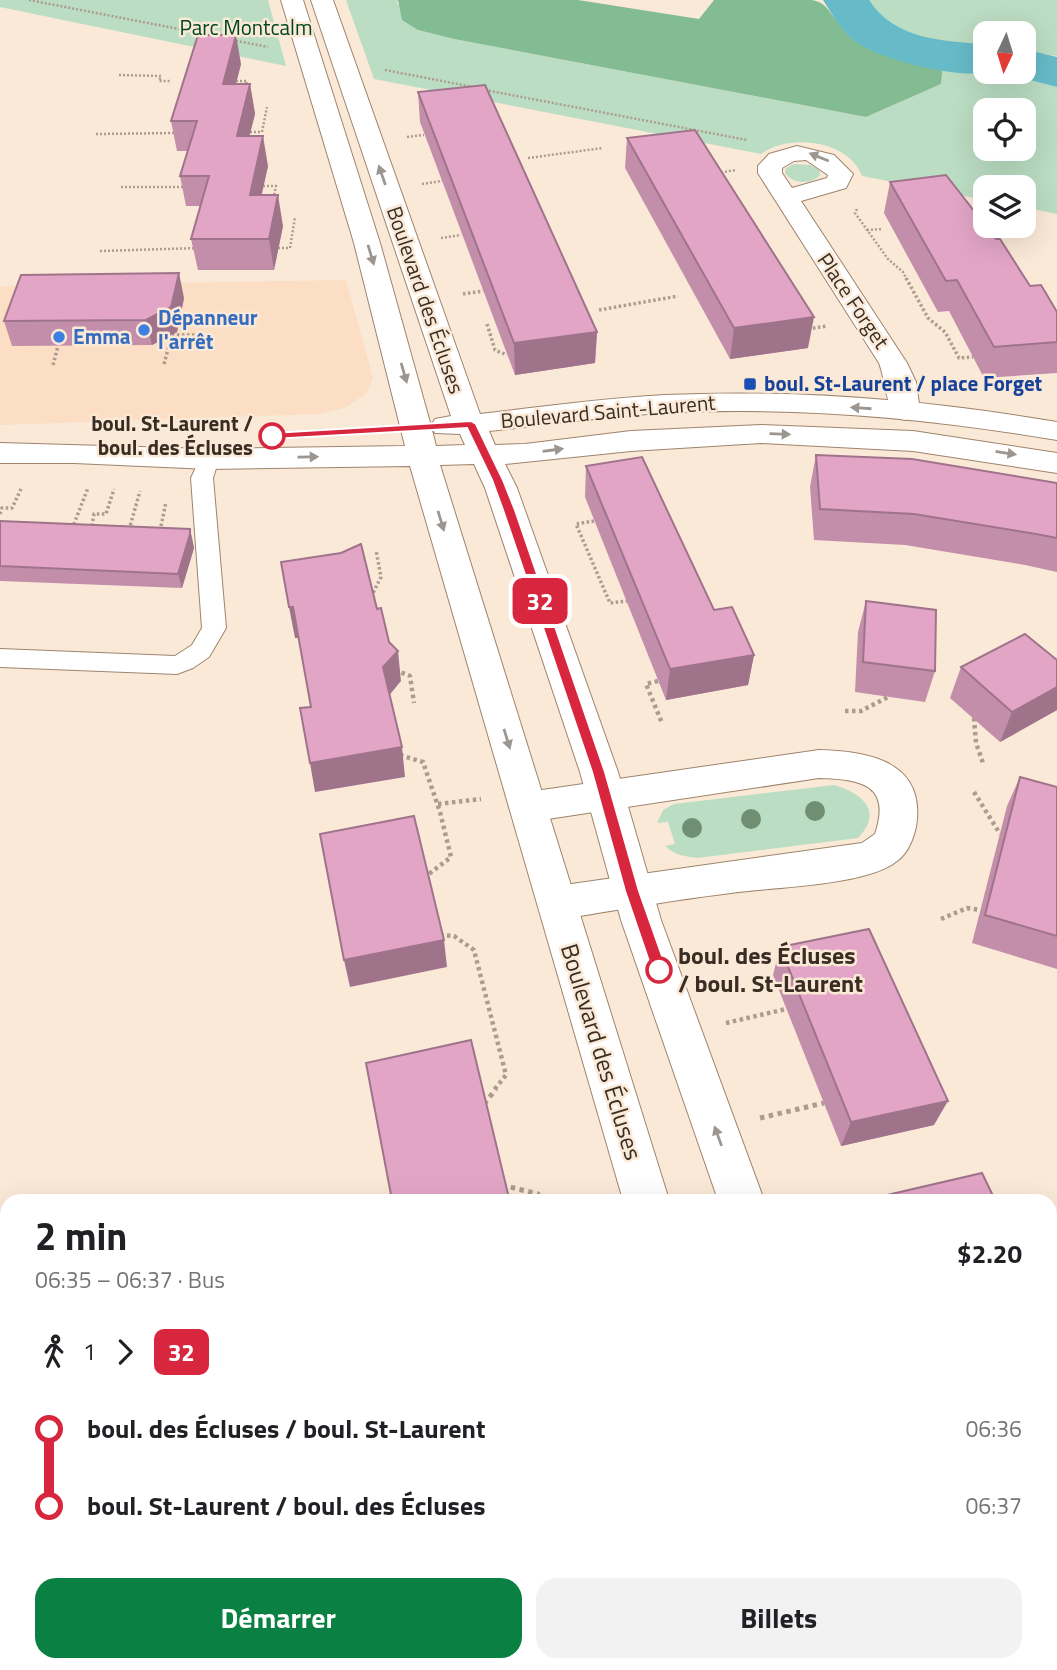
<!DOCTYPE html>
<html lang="fr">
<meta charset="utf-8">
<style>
body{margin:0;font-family:"Titillium Web",sans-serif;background:#f2f2f2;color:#202124;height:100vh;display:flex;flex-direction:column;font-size:26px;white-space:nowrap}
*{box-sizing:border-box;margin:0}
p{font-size:23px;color:#757577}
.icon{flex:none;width:38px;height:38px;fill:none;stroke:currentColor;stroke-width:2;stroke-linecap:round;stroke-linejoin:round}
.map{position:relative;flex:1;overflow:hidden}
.details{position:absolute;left:0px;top:1194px;width:1057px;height:478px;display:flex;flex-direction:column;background:#fff;border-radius:21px 21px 0 0;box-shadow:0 7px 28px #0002}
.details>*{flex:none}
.badge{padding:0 14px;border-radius:10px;font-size:24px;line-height:46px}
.needle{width:46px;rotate:184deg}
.buttons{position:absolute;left:973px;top:21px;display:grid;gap:14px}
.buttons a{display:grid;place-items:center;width:63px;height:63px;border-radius:14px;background:#fff;box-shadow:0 7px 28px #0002;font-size:35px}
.map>.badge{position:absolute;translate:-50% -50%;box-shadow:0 0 0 4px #fff}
.legs{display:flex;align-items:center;gap:10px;height:77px;padding:0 35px;font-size:23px}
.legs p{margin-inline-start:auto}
.summary{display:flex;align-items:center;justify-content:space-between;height:119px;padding:0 35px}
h1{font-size:38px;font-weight:700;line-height:52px}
.cta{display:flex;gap:14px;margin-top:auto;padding:14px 35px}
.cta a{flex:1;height:80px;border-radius:21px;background:#0b8043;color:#fff;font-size:28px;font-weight:700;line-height:80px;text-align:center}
.cta a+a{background:#f2f2f2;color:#202124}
ul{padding:0 35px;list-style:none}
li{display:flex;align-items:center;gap:24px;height:77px;font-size:26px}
li i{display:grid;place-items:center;width:10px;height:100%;margin:0 9px;background:currentColor}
li i::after{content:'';width:18px;height:18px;margin:-9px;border:5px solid;border-radius:50%;background:#fff}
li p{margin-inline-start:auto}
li:first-child i{background:linear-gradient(#0000 50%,currentColor 0)}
li:last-child i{background:linear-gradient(currentColor 50%,#0000 0)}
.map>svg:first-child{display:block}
.built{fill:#fbdec4}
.green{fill:#bbddc3;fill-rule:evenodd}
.forest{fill:#83bb92}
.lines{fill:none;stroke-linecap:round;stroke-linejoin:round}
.river{fill:#67bbc8;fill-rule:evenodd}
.service-casing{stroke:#9f846b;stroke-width:2}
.minor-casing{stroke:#9f846b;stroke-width:2}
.tertiary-casing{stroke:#9f846b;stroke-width:2}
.path-far3{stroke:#ac9c8e;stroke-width:2.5;stroke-dasharray:2 2;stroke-linecap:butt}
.path-far2{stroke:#ac9c8e;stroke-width:3.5;stroke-dasharray:2.5 2.5;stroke-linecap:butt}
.path-far1{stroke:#ac9c8e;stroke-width:4.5;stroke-dasharray:3.5 3.5;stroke-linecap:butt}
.path{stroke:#ac9c8e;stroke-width:5;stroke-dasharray:4.5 4.5;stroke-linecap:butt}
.service{fill:#fff;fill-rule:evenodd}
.minor{fill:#fff;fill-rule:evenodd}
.tertiary{fill:#fff;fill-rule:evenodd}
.tree{fill:#718f73}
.wall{fill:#c38eaa}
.shaded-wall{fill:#9f748b}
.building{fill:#e3a5c6;stroke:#9f748b;stroke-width:2}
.oneway{fill:#9c9691}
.line-1{fill:#d7263d;stroke:#fff;stroke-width:2}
.shop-dot{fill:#3f7fe0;stroke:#fbe9d8;stroke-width:2.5}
.transit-dot{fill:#1a4fb4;stroke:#fbe9d8;stroke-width:2.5}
.stop-1-dot{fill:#fff;stroke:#d7263d;stroke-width:3.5}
.labels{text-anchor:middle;stroke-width:5;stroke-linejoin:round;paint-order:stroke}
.far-park-label{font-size:21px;fill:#004620;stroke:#fbe9d8}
.far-street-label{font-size:21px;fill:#392d23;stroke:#fbe9d8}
.far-shop-label{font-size:21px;font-weight:bold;fill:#366cbe;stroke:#fbe9d8;text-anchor:start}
.far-transit-label{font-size:21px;font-weight:bold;fill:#164399;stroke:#fbe9d8;text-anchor:start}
.far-stop-label{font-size:21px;font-weight:bold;fill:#392d23;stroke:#fbe9d8;text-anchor:end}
.stop-label{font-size:24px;font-weight:bold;fill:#392d23;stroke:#fbe9d8;text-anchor:start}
.street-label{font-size:24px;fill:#392d23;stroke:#fbe9d8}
</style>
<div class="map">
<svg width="1057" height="1670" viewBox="0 0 1057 1670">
<rect width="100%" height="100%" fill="#fbe9d8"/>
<polygon class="built" points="346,280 373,378 367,393 345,408 319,414 0,425 0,286"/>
<g class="green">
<polygon points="0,0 268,0 286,66 0,7"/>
<path d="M346 0H398L397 3 418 30 454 39 866 117 941 84 943 64 1057 79V214L1024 207V187H985V200L862 176C849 140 789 133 761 154L374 79ZM985 110H1024V149H985Z"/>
<path d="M865 0H1057V56L1024 51V33H985V51C936 51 909 48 869 18Z"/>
<path d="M794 164 810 165 819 170 820 175C811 185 793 184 785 173L786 168Z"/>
<path d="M834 785C862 793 884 811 858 838L697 858C683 856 675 855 665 846L675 844 668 822 657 823 663 810 674 804Z"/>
</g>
<path class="forest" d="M398 0H578L699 19 714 0H812C830 4 828 14 841 24 872 47 907 56 943 64L941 84 866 117 454 39 418 30 402 20Z"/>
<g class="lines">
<g class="river">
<path d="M823 0H869C895 40 943 41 985 44V72H992C961 80 877 60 852 39 840 28 832 14 823 0Z"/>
<polygon points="1024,49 1057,57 1057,87 1007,74 1005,72 1024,72"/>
</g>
<g class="service-casing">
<polygon id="service" points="209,452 216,454 219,459 213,478 226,628 209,657 193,668 177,674 0,667 0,649 175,656 192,645 202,628 191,478 202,454"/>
</g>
<g class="minor-casing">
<g id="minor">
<path d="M797 146 834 155 853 174 846 188 801 201 907 363 916 382 920 411 915 417 905 420 895 417C887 406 885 379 879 363L758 173V166L769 154ZM806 160 828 175 827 178 792 188 782 173V168L794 161Z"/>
<path d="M819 750C865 751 922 760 917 819 916 833 909 853 897 861 867 886 771 887 731 893 673 900 615 910 557 920L543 915 537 903 543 891 557 886 862 843 875 834C892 784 860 779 819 778L528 822 515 818 509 807 515 796 528 792Z"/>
</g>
</g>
<g class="tertiary-casing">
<g id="tertiary">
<path d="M281 0H303L380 243 431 426 435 419 451 416 311 0H333L480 414C542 407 603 398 665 395 797 389 927 400 1057 422V440C927 418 796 406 664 413 605 416 547 425 489 431L495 445 525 444 631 431 761 425 913 431 1057 453V473L913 451 761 443 631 451 505 464 517 488 618 772 661 920 764 1200H718L621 920 580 772 485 488 474 464 440 465 669 1200H623L410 466 209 469 74 463H0V443L209 449 405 446 354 243ZM431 426 435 433 460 434 465 445 436 446Z"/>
<polygon points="757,1664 813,1664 814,1670 758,1670"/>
<polygon points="874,1664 930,1664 931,1670 875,1670"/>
</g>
</g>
<g class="path-far3">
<polyline points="29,0 210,35"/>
<polyline points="232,40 268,47"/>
<polyline points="385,70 473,87"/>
<polyline points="119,75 161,76 159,81 171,81"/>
<polyline points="236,81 247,81 245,87"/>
<polyline points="485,90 747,140"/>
<polyline points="250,132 262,132 267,107"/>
<polyline points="96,134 178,133"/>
<polyline points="407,137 424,135"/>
<polyline points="528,158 603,148"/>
<polyline points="717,173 736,170"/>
<polyline points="422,184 442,181"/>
<polyline points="263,186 276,186 273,200"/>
<polyline points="121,187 188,187"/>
<polyline points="857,209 855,213 888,259 903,272 907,280"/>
<polyline points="867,230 883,229"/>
<polyline points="441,238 461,235"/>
<polyline points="278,248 290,248 295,217"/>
<polyline points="100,251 199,248"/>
</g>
<g class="path-far2">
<polyline points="906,278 928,318 945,332 959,358 973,357"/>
<polyline points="463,294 483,291"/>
<polyline points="599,310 678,296"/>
<polyline points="487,324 495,350 507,355"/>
<polyline points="808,329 827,326"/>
<polyline points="164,364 172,335 205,335"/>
<polyline points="53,365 58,346"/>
<polyline points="0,514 2,508 12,508 21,489"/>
<polyline points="594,521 576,524 610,603 627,601"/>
<polyline points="92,526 94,514 106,514 114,489"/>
<polyline points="72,529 88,488"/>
<polyline points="129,530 140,491"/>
<polyline points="160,531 166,502"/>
<polyline points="371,597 381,577 376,550"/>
</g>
<g class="path-far1">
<polyline points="395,670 410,676 414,703"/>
<polyline points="658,681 646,684 662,723"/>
<polyline points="845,711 861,711 888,697"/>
<polyline points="974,718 976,743 983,763"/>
<polyline points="400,755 423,762 440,812 451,857 425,877"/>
<polyline points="974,792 1000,834"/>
<polyline points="438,804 481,799"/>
<polyline points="941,919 967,908 980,910"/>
<polyline points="440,935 454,936 474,950 506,1075 494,1090"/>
<polyline points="726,1023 786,1009"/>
</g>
<g class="path">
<polyline points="484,1104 496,1089"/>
<polyline points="760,1118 824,1103"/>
<polyline points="502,1185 538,1194 540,1200"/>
<polyline points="644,1664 646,1670"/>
</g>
<use href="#service" class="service"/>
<use href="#minor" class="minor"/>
<use href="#tertiary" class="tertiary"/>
</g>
<g class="tree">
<circle cx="815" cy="811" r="10"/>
<circle cx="751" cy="819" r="10"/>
<circle cx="692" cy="828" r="10"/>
</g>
<g class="wall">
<polygon points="241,64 236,84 250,84 255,114 249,136 268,166 261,195 283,226 274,270 198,270 191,239 201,206 186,206 180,176 188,151 177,151 171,121"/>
<polygon points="418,92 597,332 595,363 515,375 420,122"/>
<polygon points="627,138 808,348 730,359 625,168"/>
<polygon points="890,182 1030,286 1057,312 1057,373 984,378 949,311 938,312 884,213"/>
<polygon points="184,298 177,332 152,345 12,346 4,321"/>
<polygon points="816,455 1057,483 1057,572 1025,565 905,545 814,540 810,487"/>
<polygon points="586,466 754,655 748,685 666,700 585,497"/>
<polygon points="0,521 190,529 194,548 182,588 0,581"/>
<polygon points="866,601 935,671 925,702 855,692 858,632"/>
<polygon points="1057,660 1057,710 1000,742 950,698 961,667"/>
<polygon points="1020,777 1057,787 1057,969 972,943 1007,806"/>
<polygon points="780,947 934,1125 841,1146 773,975"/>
<polygon points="1057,1512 1057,1670 1055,1670 1050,1657 1050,1514"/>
</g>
<g class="shaded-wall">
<polygon points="236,35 241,64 228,114 223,84"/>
<polygon points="250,84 255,114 242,166 237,136"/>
<polygon points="263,136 268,166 255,226 250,195"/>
<polygon points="278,195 283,226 274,270 269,239"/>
<polygon points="179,273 184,298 177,332 152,345 146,320"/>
<polygon points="814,317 808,348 730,359 734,328"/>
<polygon points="597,332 595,363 515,375 514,343"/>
<polygon points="190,529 194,548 182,588 178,574"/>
<polygon points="289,607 293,607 298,638 295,638"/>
<polygon points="398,651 401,681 387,698 383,667"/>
<polygon points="754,655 748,685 666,700 670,669"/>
<polygon points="1057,687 1057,710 1000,742 1012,712"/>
<polygon points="402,747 405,777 315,792 310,763"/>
<polygon points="444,940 447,967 350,987 344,960"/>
<polygon points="948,1101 934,1125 841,1146 851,1122"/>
<polygon points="1057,1399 1057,1412 1050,1413 1050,1401"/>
</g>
<g class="building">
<polygon points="198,35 236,35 223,84 250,84 237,136 263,136 250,195 278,195 269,239 191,239 209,176 180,176 197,121 171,121"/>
<polygon points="485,85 597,332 514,343 418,92"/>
<polygon points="695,130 814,317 734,328 627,138"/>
<polygon points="946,175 996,239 1000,239 1030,286 1041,285 1057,312 1057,342 994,347 957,280 946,281 890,182"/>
<polygon points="179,273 171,307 146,320 4,321 21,275"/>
<polygon points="816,455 912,459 1057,483 1057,538 1036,534 914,514 820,509"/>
<polygon points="642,457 714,610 732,607 754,655 670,669 586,466"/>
<polygon points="0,521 190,529 190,534 178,574 0,566"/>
<polygon points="361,544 377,609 381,608 389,642 398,651 383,667 402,747 310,763 300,708 311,707 293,607 289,607 281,562 341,553"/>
<polygon points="866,601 936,610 935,671 863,662"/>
<polygon points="1025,634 1057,660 1057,687 1012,712 961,667"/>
<polygon points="1020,777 1057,787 1057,936 985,915"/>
<polygon points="414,816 444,940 344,960 320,834"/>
<polygon points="869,929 948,1101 851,1122 780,947"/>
<polygon points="471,1040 509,1198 498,1200 392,1200 366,1063"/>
<polygon points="982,1173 995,1200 885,1200 883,1196"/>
<polygon points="1050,1321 1057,1337 1057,1399 1050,1401"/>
<polygon points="1057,1512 1057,1613 1050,1596 1050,1514"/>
</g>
<defs><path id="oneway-solid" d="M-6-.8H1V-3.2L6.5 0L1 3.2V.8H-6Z" transform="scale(1.75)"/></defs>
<g class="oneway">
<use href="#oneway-solid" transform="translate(819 157) rotate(-158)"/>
<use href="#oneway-solid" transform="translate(382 175) rotate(-109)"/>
<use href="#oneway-solid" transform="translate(371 255) rotate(73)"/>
<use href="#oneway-solid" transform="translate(404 373) rotate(74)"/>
<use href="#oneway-solid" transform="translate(861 408) rotate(-176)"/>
<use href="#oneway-solid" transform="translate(780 434) rotate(2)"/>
<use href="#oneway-solid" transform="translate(553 450) rotate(-8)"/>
<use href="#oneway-solid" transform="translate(1006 453) rotate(9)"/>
<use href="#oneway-solid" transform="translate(308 457) rotate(-1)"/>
<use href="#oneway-solid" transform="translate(441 521) rotate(73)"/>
<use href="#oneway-solid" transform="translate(507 739) rotate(73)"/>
<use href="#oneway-solid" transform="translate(718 1136) rotate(-110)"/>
</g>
<polygon class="line-1" points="471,421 476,424 503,480 515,510 605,772 639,891 667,970 659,977 652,970 625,891 592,772 503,510 492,480 467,428 272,439 267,436 272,433"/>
<g class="shop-dot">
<circle cx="144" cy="330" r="7"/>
<circle cx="59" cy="337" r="7"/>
</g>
<rect class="transit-dot" x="743" y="377" width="14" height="14" rx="3.5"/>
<g class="stop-1-dot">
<circle cx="272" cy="436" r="12"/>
<circle cx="659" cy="970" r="12"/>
</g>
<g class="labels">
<g class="far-park-label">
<text x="246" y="35">Parc Montcalm</text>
</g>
<g class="far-street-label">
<text transform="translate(425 300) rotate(71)" y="7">Boulevard des Écluses</text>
<text transform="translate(853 301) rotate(56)" y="7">Place Forget</text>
<text transform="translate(608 412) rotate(-5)" y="7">Boulevard Saint-Laurent</text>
</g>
<g class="far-shop-label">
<text x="158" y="325">Dépanneur<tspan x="158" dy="24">l'arrêt</tspan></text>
<text x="73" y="344">Emma</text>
</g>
<g class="far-transit-label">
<text x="764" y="391">boul. St-Laurent / place Forget</text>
</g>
<g class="far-stop-label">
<text x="253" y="431">boul. St-Laurent /<tspan x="253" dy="24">boul. des Écluses</tspan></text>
</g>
<g class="stop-label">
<text x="678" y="964">boul. des Écluses<tspan x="678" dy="28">/ boul. St-Laurent</tspan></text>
</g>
<g class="street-label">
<text transform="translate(601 1052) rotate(73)" y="8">Boulevard des Écluses</text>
</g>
</g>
</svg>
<div class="buttons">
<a><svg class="needle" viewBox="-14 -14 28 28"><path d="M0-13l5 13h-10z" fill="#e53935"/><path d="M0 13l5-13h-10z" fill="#757577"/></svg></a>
<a><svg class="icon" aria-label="locate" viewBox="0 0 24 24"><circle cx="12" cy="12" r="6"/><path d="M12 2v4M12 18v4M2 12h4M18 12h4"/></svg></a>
<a><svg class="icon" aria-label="layers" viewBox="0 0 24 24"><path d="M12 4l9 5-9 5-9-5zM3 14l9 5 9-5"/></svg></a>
</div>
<b class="badge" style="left:540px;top:601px;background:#d7263d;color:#fff">32</b>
<section class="details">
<div class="summary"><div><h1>2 min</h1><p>06:35 – 06:37 · Bus</p></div><b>$2.20</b></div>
<div class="legs"><svg class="icon" aria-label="walk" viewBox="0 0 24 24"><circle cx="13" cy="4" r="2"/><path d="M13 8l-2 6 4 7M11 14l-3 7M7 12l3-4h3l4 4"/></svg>1<svg class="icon" aria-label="forward" viewBox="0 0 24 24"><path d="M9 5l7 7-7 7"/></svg><b class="badge" style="background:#d7263d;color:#fff">32</b></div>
<ul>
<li><i style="color:#d7263d"></i><b>boul. des Écluses / boul. St-Laurent</b><p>06:36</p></li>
<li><i style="color:#d7263d"></i><b>boul. St-Laurent / boul. des Écluses</b><p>06:37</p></li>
</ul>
<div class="cta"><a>Démarrer</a><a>Billets</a></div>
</section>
</div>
